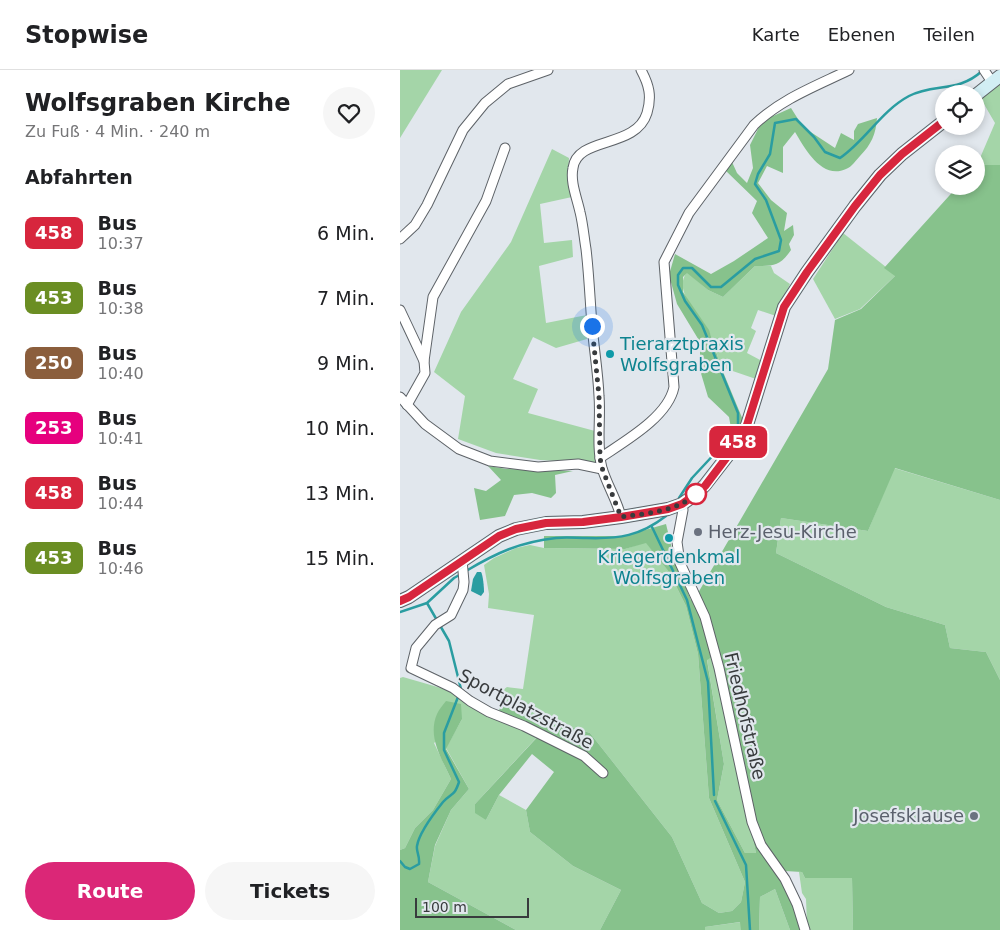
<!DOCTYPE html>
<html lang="de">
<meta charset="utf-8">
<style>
body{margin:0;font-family:"DejaVu Sans",sans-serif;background:#f6f6f6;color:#202124;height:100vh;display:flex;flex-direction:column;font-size:19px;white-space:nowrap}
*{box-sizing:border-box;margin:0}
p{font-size:16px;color:#757577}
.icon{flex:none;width:28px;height:28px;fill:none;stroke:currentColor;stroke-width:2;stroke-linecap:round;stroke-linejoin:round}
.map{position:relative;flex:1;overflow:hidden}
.panel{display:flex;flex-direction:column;background:#fff;width:400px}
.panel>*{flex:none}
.badge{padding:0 10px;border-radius:8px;font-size:18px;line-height:32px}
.tools{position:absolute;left:535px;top:15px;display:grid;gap:10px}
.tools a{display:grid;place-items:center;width:50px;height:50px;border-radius:50%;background:#fff;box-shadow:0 2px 8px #0003;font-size:25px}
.scale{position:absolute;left:15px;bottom:12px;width:114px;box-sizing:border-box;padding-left:5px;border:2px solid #383b3d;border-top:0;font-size:14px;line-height:18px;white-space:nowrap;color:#383b3d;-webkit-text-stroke:4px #e1e7ed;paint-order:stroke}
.you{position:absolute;width:25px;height:25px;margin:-12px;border:4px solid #fff;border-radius:50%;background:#1a73e8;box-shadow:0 0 0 8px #1a73e833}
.map>.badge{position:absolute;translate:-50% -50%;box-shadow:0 0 0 2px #fff}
h2{padding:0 25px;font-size:19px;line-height:45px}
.round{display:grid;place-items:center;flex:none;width:52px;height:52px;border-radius:26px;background:#f6f6f6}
.headline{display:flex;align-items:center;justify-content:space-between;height:85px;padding:0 25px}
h1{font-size:24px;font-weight:800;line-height:38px}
.cta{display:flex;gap:10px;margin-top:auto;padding:10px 25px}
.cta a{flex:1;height:58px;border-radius:30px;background:#db2777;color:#fff;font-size:20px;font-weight:800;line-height:58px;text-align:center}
.cta a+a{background:#f6f6f6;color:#202124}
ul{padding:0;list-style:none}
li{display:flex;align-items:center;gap:15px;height:65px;padding:0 25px}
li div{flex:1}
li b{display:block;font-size:19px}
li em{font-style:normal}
li .badge{min-width:55px;font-weight:700;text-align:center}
header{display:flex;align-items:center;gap:30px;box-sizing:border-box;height:70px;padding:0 25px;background:#fff;border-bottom:1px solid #e0e0e0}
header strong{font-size:24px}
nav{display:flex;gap:28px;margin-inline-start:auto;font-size:18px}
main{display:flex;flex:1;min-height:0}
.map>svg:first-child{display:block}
.green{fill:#a4d5a8}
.forest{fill:#87c28c;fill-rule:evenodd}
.water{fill:#2a9da1}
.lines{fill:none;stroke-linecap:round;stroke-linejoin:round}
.stream{stroke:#2a9da1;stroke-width:2.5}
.minor-casing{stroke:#5d6267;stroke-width:11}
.secondary-casing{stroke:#5d6267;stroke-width:14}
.minor{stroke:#fff;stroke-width:9}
.secondary{stroke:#d2eef4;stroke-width:12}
.line-casing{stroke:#fff;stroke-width:11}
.line{stroke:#d7263d;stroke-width:8}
.walk{stroke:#383b3d;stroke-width:5;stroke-dasharray:0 9}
.culture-dot{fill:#0f9aa8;stroke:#e1e7ed;stroke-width:2}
.stop-dot{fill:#fff;stroke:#d7263d;stroke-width:2.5}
.worship-dot{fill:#6b7280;stroke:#e1e7ed;stroke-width:2}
.labels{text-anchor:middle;stroke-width:4.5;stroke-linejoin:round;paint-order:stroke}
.culture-label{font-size:18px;fill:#0d838f;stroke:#e1e7ed;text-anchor:start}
.worship-label{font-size:18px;fill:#5b616d;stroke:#e1e7ed;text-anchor:start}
.street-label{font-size:18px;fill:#383b3d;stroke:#e1e7ed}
</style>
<header>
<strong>Stopwise</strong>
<nav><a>Karte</a><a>Ebenen</a><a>Teilen</a></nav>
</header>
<main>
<section class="panel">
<div class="headline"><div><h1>Wolfsgraben Kirche</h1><p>Zu Fuß · 4 Min. · 240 m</p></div><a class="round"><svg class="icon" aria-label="heart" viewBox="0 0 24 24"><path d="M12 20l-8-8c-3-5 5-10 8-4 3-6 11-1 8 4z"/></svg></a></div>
<h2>Abfahrten</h2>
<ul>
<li><span class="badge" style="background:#d7263d;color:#fff">458</span><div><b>Bus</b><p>10:37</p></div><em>6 Min.</em></li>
<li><span class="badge" style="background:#6b8e23;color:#fff">453</span><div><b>Bus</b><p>10:38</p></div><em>7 Min.</em></li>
<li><span class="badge" style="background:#8b5e3c;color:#fff">250</span><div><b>Bus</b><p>10:40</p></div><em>9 Min.</em></li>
<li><span class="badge" style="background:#e6007e;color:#fff">253</span><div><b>Bus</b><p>10:41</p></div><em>10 Min.</em></li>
<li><span class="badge" style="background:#d7263d;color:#fff">458</span><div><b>Bus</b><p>10:44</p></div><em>13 Min.</em></li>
<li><span class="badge" style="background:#6b8e23;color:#fff">453</span><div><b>Bus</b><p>10:46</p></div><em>15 Min.</em></li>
</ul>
<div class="cta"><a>Route</a><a>Tickets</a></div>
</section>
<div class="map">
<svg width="600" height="860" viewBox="0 0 600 860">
<rect width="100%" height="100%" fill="#e1e7ed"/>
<g class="green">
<polygon points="0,0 42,0 0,68"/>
<polygon points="600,14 600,95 577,95 595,53 581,29"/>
<polygon points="152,79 169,88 168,104 172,127 140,134 144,173 172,170 173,187 139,196 146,253 187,245 187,269 156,278 133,267 113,309 138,319 128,343 195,361 197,393 140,390 96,383 58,369 65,326 34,302 61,242 111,172"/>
<polygon points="443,163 496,205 460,239 435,249 413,209"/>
<path d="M355 196H371L374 203 390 214 376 246 358 240 351 258 356 261 347 283 362 291 356 309 321 297C317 285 314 271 308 260 300 243 272 222 287 202L308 220 323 227Z"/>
<polygon points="494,398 600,430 600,610 586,582 550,578 545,555 486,537 376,483 381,448 468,461"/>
<polygon points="246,472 269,502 286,536 298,584 309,728 345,812 341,832 332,841 319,843 302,833 272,767 190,663 100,634 103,620 107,617 123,619 134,545 88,538 89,524 84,495 94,488 116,478 130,475 144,478 225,479"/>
<polygon points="313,587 356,783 345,783 317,730 324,694 307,589"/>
<polygon points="3,607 41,618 61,626 138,666 75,734 86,750 99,725 126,740 130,762 173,796 221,820 200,860 116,860 28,812 35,776 51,740 69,719 46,678 62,649 34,673 51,709 33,740 15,758 5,778 0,780 0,608"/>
<polygon points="399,802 402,802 405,808 452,808 453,860 403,860 407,854 406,829 402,823"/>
<polygon points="375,819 390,860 359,860 360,827"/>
<polygon points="341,852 341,860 305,860 305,857"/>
</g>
<g class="forest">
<path d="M391 38 403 57 435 78 441 63 454 70V61L458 54 477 48C476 64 471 75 460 86 456 90 452 97 446 99 422 110 405 79 395 62L383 77V103L367 96 358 113 371 130 387 143 384 161 393 155 394 165 389 174 391 180C380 196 374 196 355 196L323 227 308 220 287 203 283 207V222L309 260 321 297 343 350 338 361 331 358 329 347 308 327 300 300V272L277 234 269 205 275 184 311 204 334 191 368 168 352 143 357 131 326 101 332 92 337 103 347 113 353 98 350 75 362 51Z"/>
<path d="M577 95H600V430L495 398 468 461 381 448 376 483 486 537 545 555 550 578 586 582 600 610V860H453L452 808H405L402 802 385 801 403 860H390L375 819 360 827 359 860H341L340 852 305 857V860H200L221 820 173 796 130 762 126 740 154 702 132 684 99 725 86 750 75 743V734L143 661 99 644 100 634 190 663 272 767 302 833 319 843 332 841 341 832 345 812 309 728 298 584 286 536 269 502 246 473 225 479 144 478V466H224L266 454 275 491 291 530 298 523 428 299 435 250 461 239 495 206 484 198 558 116H576ZM312 587H313L356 783H345L317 730 324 694 307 590Z"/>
<polygon points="88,396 107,399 173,401 155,405 156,423 151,428 132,423 114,425 105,446 80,450 74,418 86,421 101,410"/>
<path d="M46 631 61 634 62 649 46 679 69 719 51 740 35 775 28 812 116 860H0V780L5 778 15 758 33 740 51 709C42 689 27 667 37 644 39 639 43 635 46 631Z"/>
</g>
<path class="water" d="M77 502H81C83 505 84 517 84 522L81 526 71 521 73 509Z"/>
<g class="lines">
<g class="stream">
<path d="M279 428 292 408 332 365 338 354V343L302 255 285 231 278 215V205L283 198H292L311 217H321L355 189 379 181 381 170 366 130 355 114 358 104 370 84 375 53 396 49 414 67 425 82 440 88C466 70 481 41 509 26 534 13 558 23 582 1"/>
<polyline points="252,457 287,530 308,612 314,725"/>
<path d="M66 501C96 483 120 472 156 468 166 467 177 468 187 468 219 469 240 466 266 446"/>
<polyline points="27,533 49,571 61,619"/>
<polyline points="0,542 27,533 54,508 61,504"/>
<polyline points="315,731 346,795 350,860"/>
<path d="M0 791 5 797 10 799 19 794C20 785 16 782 17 776 19 763 35 742 43 732 52 722 54 727 59 712L44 680V663L58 627"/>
</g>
<g class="minor-casing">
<g id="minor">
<polyline points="584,0 592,12"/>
<polyline points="0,169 15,155 27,135 63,60 85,33 108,14 148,0"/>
<polyline points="0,240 24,291 25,303 7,335"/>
<polyline points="24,291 33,227 86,131 105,78"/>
<polyline points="0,327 25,354 59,379 90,391 138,397 178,394 202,399"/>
<path d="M200 388C225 371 268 347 274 317L264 192 289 143 354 55C381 29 416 16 449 0"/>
<polyline points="282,434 283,440 277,472 280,493 305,547 319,598 352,752 361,775 385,809 397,834 405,860"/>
<path d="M221 447C217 430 207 415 202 398 196 376 201 349 199 326 198 302 194 279 192 255 190 230 189 204 186 179 184 167 183 154 180 142 177 128 170 112 173 98 177 66 236 79 247 43 252 26 249 15 241 0"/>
<polyline points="62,490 64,512 63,520 51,545 35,555 16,578 11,598 53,618 70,631 89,642 124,656 184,686 203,703"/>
</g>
</g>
<g class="secondary-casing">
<g id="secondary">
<polyline points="576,25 600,6"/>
<polyline points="0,531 9,527 99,466 116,459 146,453 183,452 221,447 268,439 282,434 296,424 305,415 336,375 347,355 384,237 407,202 455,136 480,105 502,84 544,51"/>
</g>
</g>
<use href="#minor" class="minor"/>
<use href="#secondary" class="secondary"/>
</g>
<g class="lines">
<g class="line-casing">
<polyline id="line" points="0,531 9,527 99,466 116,459 146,453 183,452 221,447 268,439 282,434 296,424 305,416 336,375 347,355 384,237 407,202 455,136 480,105 502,84 544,51"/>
</g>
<use href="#line" class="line"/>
<path class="walk" d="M192 256 199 326 200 388 202 398 221 447C247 443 276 442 296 424"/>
</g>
<g class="culture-dot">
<circle cx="210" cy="284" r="5"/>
<circle cx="269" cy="468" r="5"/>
</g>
<circle class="stop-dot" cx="296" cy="424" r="10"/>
<g class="worship-dot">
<circle cx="298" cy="462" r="5"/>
<circle cx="574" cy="746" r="5"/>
</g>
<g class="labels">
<g class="culture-label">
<text x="220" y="280">Tierarztpraxis<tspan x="220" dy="21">Wolfsgraben</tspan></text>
<text x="269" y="493" text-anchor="middle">Kriegerdenkmal<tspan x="269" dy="21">Wolfsgraben</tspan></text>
</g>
<g class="worship-label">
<text x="308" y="468">Herz-Jesu-Kirche</text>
<text x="564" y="752" text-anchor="end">Josefsklause</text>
</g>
<g class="street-label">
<text transform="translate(126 639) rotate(28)" y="6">Sportplatzstraße</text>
<text transform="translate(345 646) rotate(77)" y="6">Friedhofstraße</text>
</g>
</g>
</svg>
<div class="tools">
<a><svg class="icon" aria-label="locate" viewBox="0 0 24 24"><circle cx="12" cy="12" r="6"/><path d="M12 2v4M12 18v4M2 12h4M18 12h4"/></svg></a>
<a><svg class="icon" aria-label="layers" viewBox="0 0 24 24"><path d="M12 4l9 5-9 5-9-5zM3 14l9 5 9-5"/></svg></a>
</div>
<div class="scale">100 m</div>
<div class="you" style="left:192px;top:256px"></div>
<b class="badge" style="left:338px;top:372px;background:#d7263d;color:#fff">458</b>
</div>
</main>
